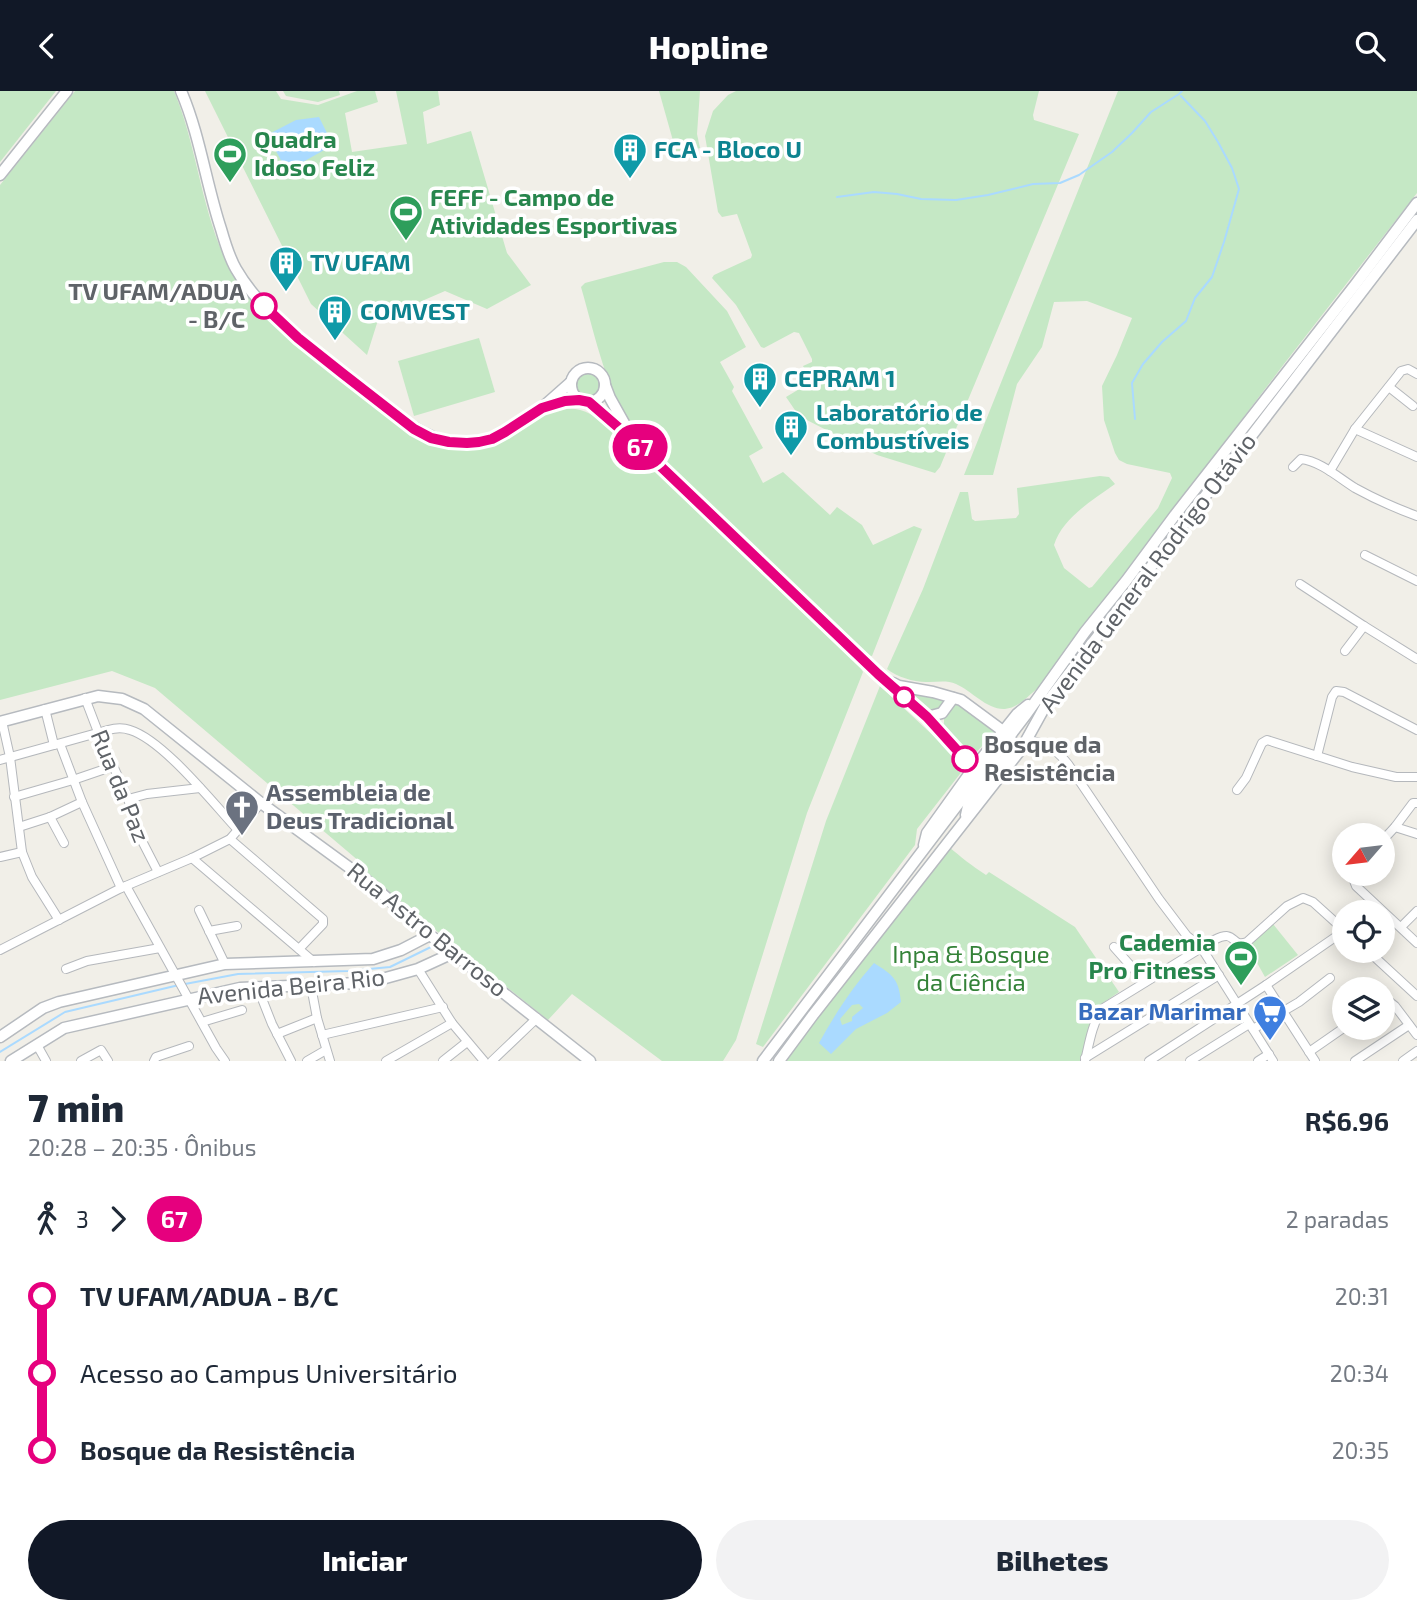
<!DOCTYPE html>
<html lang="pt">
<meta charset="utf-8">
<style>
body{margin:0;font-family:"Exo 2",sans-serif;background:#f2f2f3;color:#1f2937;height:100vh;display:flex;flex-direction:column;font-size:26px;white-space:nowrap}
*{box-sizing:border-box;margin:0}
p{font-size:23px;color:#747a83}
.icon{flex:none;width:38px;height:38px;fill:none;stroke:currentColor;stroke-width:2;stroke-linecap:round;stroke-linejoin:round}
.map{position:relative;height:970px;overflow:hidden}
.panel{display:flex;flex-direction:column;background:#fff;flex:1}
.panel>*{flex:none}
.badge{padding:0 14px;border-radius:23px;font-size:24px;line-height:46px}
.needle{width:46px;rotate:242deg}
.fabs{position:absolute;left:1332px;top:732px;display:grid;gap:14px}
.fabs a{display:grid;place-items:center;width:63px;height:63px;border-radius:50%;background:#fff;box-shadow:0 4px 18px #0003;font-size:35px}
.map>.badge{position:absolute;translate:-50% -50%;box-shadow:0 0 0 4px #fff}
.legs{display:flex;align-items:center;gap:10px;height:77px;padding:0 28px;font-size:23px}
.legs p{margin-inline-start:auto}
.head{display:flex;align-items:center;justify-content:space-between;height:119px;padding:0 28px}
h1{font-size:38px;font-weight:800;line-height:52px}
.action{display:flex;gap:14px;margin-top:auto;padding:14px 28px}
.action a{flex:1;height:80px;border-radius:42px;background:#111827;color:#fff;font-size:28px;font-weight:800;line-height:80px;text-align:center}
.action a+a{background:#f2f2f3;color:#1f2937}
ul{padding:0 28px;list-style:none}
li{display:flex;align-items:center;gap:24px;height:77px;font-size:26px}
li i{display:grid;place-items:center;width:10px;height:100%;margin:0 9px;background:currentColor}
li i::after{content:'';width:18px;height:18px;margin:-9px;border:5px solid;border-radius:50%;background:#fff}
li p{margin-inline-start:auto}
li:first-child i{background:linear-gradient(#0000 50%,currentColor 0)}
li:last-child i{background:linear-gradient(currentColor 50%,#0000 0)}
header{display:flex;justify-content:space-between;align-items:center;height:91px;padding:0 28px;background:#111827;color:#fff;font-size:32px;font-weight:800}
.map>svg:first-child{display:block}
.green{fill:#c5e8c5}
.water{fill:#aadaff;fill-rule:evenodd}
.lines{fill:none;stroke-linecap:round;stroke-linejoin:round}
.stream{stroke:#aadaff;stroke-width:2}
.street-casing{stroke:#b5b8bc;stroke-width:10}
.secondary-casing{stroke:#b6babf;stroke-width:13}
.street{stroke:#fff;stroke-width:8}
.secondary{stroke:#fff;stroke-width:10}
.line-1-casing{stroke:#fff;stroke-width:16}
.line-1{stroke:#e6007e;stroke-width:10}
.stop-1-dot{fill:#fff;stroke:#e6007e;stroke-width:3.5}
.labels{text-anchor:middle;stroke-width:7;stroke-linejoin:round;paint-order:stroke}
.leisure-label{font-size:24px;font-weight:bold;fill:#27864d;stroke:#fff;text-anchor:start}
.culture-label{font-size:24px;font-weight:bold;fill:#0d838f;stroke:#fff;text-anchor:start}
.stop-label{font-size:24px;font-weight:bold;fill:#5f6368;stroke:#fff;text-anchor:end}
.street-label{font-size:24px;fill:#5f6368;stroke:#fff}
.worship-label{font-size:24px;font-weight:bold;fill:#5b616d;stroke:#fff;text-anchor:start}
.park-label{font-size:24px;fill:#348238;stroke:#fff}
.shop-label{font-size:24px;font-weight:bold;fill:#366cbe;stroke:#fff;text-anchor:end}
</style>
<header><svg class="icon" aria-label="back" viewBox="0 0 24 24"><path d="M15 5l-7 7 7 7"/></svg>Hopline<svg class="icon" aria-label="search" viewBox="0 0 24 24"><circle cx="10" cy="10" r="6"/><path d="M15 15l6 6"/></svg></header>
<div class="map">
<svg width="1417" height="970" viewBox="0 0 1417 970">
<rect width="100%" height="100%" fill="#f1efe8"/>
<g class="green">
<polygon points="0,0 56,0 0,71"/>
<path d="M75 0H174C197 55 201 118 227 172 255 230 313 267 362 306 382 322 403 341 427 352 443 359 462 360 479 357 493 355 505 348 517 340 528 334 538 326 549 321 583 307 609 335 632 355L859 573 863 581 807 722 736 949 723 970H662L572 903 548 929 364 782 360 771 155 597 112 580 0 609V94Z"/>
<polygon points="205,0 276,0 281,8 318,14 357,0 375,0 378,11 345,22 352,61 407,53 396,0 438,0 440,14 423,21 427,53 471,40 507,162 531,194 487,218 445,200 378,229 367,264 311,213"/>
<polygon points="283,0 339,0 340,4 318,11 286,5"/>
<polygon points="659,0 700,0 697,43 700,57 677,64"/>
<polygon points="736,0 1039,0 1033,24 1034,29 1079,43 940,376 935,382 877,364 842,347 799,325 786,306 811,291 803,275 812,271 812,268 799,242 794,241 764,257 761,256 736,214 712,187 714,184 751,167 752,164 737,123 722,126 718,121 705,45 713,20 728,4"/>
<path d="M1118 0H1417V102L1284 273 1038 597C1028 605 1018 617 1005 618 987 619 972 600 956 593 947 589 938 591 929 591 916 592 897 586 887 578L923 498 960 401H968L972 428 975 430 1016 427 1019 423 1017 397 1100 385 1109 386 1115 393C1092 410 1063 426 1054 454L1064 477 1089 497 1092 496 1158 417 1172 387 1170 382 1127 373 1119 369 1115 362 1104 329 1102 295 1117 264 1132 227 1087 210 1054 211 1042 256 1017 293 993 384H964Z"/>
<path d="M664 171H677L686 176 727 220 746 256 720 271 734 296 732 300 763 357 749 365 763 392 783 381 830 424 837 416 862 434 873 454 914 435 922 438 872 565 866 564 638 346C606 301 596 248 581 196L585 192Z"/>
<polygon points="479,247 495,301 414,325 398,270"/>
<circle cx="588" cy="294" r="12"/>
<polygon points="880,595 954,664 963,679 917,738 915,754 763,956 756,953 826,730"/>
<path d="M902 597 945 608C942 617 938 619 931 623Z"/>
<polygon points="961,612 995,641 971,667 944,637 944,625 954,614"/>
<path d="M949 756C961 766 972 775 986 784L989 781 1075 836 1119 901 1100 914 1097 918 1081 970H784Z"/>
<polygon points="1273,833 1298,864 1265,886 1247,854"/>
</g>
<g class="water">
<polygon points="319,26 333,54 287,80 267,44 296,29"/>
<path d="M874 872C893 884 899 888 901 911L887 922 856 938 831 963 819 952C835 923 852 897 874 872ZM859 913 863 917 852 926V930L842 934 840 928 852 914Z"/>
</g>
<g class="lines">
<g class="stream">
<polyline points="837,106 874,101 897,103 921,108 956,109 988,104 1033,93 1060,92 1079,84 1112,61 1132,42 1151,21 1179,3 1182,0"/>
<polyline points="1135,328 1132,292 1143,273 1162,251 1186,230 1195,207 1212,186 1224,151 1239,98 1232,77 1218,51 1205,30 1181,5"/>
<polyline points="185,893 238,883 348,880 390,876 435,854"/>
<polyline points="0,961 65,921 179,894"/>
</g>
<g class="street-casing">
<g id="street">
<polyline points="1389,296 1413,315"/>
<polyline points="1355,338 1417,366"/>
<path d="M1293 376 1301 368C1320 370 1339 387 1355 397 1375 408 1395 417 1417 425"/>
<polyline points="1330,380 1355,338 1398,284 1401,280 1408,278 1417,283"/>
<polyline points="1365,464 1417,490"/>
<polyline points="1300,493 1364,535 1417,568"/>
<polyline points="1345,560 1364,535"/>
<polyline points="85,607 98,641 128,708 141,748 158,781"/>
<polyline points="45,618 54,654"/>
<polyline points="2,630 10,666 22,761 32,786 59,829"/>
<path d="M1027 649C1046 652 1056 658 1068 673L1159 808 1187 845 1201 856 1273 970"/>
<polyline points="60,653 82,711 121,797"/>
<polyline points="1317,665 1332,606 1336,600 1344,601 1417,639"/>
<path d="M0 669 108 639C115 637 122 636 130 639 163 649 213 712 238 739"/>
<polyline points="1237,699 1246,687 1262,652 1267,649 1352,676 1396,686 1417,686"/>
<polyline points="14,706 73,689 114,675"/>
<polyline points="128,708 147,703 200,697"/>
<polyline points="50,726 64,752"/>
<polyline points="19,736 50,726 82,711"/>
<polyline points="1395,736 1417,743"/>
<polyline points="230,748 323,828 323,833 299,858"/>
<polyline points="1382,750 1395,736 1413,712 1417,712"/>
<polyline points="0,766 22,761"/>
<polyline points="192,767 314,871"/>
<polyline points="1355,782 1353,787 1356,795 1417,852"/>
<polyline points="126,795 216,957 225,970"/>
<polyline points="199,819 225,873"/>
<polyline points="1401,836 1417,820"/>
<polyline points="209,840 237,835"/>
<polyline points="1114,856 1145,891"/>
<polyline points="0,859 121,797 192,767 230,748 261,712"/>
<polyline points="1367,859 1417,905"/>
<polyline points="66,878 87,870 160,857"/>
<polyline points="418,878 452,932 484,970"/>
<polyline points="1266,894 1315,970"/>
<polyline points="257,895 272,933 291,970"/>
<polyline points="311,895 317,927 330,970"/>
<polyline points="1382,911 1390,911 1395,915 1417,944"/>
<polyline points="202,931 242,919"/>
<polyline points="1253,938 1299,911 1330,887"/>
<polyline points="277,943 317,927"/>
<polyline points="322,944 443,916"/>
<polyline points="37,954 46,970"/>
<polyline points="1309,961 1345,936"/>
<polyline points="1085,967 1219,884"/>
<polyline points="81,970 101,959 108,970"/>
<polyline points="154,970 156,966 189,955"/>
<polyline points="307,970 326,959"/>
<polyline points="386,970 452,932"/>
<polyline points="443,970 467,951"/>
<polyline points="492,970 537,927"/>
<path d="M1085 970C1089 953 1092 933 1102 918L1214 849C1238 837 1229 857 1247 851L1287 815 1303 807 1313 811 1344 839"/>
<polyline points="1149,970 1266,894 1344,840"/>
<polyline points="1190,970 1249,933"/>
<polyline points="1258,970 1269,963"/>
<polyline points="1355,970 1409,934"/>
<polyline points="1403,970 1417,960"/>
</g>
</g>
<g class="secondary-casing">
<g id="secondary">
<path d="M181 0C200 44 206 93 221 138 225 152 229 166 236 178 258 216 293 243 326 269 350 288 373 306 397 325 425 346 460 362 494 347 508 340 519 331 532 323 546 314 562 311 579 309"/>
<polyline points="0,84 67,0"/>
<circle cx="588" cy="294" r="17"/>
<polyline points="605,294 610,307 629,341"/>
<path d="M589 311C684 394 774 483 865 571 896 600 957 643 970 682"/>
<polyline points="545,314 571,291"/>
<polyline points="893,592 899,595 933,601 961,609 1003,640 1012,650 1012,656 1009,662 971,710 968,715 966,724"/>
<polyline points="927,626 942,622 953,607"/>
<polyline points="0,631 98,605 122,608 144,618 261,712 365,788 430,844 590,970"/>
<polyline points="924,754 927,742 970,682 1017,623 1028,614"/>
<polyline points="0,946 43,917 59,911 225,873 373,868 401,859 430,844"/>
<polyline points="11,970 64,937 240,897 358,892 382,888 418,878 453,862"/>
<polyline points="763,970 1025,625 1085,541 1126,490 1175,424 1355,194 1417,112"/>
<polyline points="779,970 813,924 1022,657 1048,610 1417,129"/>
</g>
</g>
<use href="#street" class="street"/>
<use href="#secondary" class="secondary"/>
</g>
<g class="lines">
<g class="line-1-casing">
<polyline id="line-1" points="264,215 298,247 342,282 414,338 431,347 449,351 467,352 479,351 492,348 505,341 542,317 565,310 579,309 589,311 634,350 878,583 927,626 965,668"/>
</g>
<use href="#line-1" class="line-1"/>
</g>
<defs>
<g id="building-pin" transform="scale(1.75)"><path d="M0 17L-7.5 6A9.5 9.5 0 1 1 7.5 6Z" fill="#0f9aa8" stroke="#fff"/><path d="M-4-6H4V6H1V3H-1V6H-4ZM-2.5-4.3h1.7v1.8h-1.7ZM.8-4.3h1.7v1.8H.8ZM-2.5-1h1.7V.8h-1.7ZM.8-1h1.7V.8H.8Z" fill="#fff"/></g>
<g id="stadium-pin" transform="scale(1.75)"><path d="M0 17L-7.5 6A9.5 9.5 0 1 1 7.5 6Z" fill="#2e9e5b" stroke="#fff"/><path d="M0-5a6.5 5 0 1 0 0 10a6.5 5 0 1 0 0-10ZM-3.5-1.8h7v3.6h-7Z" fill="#fff"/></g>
<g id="church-pin" transform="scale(1.75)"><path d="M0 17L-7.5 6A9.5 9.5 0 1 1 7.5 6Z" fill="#6b7280" stroke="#fff"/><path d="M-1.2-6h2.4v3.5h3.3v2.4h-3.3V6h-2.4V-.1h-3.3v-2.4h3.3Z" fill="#fff"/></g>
<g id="supermarket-pin" transform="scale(1.75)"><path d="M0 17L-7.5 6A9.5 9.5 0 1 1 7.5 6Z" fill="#3f7fe0" stroke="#fff"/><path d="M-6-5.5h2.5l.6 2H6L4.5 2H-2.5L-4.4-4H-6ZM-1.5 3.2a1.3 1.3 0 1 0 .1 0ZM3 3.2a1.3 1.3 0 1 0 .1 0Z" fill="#fff"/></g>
</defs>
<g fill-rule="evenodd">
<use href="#building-pin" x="630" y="59"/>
<use href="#stadium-pin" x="230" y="63"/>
<use href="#stadium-pin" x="406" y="121"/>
<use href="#building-pin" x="286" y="172"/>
<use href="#building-pin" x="335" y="221"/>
<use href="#building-pin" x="760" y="288"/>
<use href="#building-pin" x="791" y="336"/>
<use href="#church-pin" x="242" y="716"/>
<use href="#stadium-pin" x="1241" y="866"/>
<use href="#supermarket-pin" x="1270" y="921"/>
</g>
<g class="stop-1-dot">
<circle cx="264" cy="215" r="12"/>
<circle cx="904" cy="606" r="9"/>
<circle cx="965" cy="668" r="12"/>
</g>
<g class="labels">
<g class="leisure-label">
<text x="254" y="57">Quadra<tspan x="254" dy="28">Idoso Feliz</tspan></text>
<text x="430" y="115">FEFF - Campo de<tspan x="430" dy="28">Atividades Esportivas</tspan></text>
<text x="1216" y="860" text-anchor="end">Cademia<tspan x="1216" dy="28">Pro Fitness</tspan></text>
</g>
<g class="culture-label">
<text x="654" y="67">FCA - Bloco U</text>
<text x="310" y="180">TV UFAM</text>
<text x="360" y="229">COMVEST</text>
<text x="784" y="296">CEPRAM 1</text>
<text x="816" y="330">Laboratório de<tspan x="816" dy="28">Combustíveis</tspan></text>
</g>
<g class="stop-label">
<text x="245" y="209">TV UFAM/ADUA<tspan x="245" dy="28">- B/C</tspan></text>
<text x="984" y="662" text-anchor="start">Bosque da<tspan x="984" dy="28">Resistência</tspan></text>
</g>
<g class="street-label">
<text transform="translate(1148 482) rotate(-53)" y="8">Avenida General Rodrigo Otávio</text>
<text transform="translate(120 695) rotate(68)" y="8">Rua da Paz</text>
<text transform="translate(427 839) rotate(39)" y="8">Rua Astro Barroso</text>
<text transform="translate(291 896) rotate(-6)" y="8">Avenida Beira Rio</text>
</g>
<g class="worship-label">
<text x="266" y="710">Assembleia de<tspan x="266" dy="28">Deus Tradicional</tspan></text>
</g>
<g class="park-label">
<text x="971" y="872">Inpa &amp; Bosque<tspan x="971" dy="28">da Ciência</tspan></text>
</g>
<g class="shop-label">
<text x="1246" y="929">Bazar Marimar</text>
</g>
</g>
</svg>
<div class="fabs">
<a><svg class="needle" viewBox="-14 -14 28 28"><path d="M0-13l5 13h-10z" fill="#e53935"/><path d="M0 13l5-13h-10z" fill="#747a83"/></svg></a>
<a><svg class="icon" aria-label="locate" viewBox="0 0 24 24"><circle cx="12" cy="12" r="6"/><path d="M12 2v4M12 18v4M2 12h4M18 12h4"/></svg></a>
<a><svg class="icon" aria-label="layers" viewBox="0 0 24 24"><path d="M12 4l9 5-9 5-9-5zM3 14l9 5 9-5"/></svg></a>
</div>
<b class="badge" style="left:640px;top:356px;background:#e6007e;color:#fff">67</b>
</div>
<section class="panel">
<div class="head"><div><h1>7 min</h1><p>20:28 – 20:35 · Ônibus</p></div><b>R$6.96</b></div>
<div class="legs"><svg class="icon" aria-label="walk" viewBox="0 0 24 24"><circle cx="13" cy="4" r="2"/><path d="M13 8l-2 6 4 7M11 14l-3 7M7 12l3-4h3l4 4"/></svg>3<svg class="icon" aria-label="forward" viewBox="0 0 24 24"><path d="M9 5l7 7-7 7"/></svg><b class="badge" style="background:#e6007e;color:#fff">67</b><p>2 paradas</p></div>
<ul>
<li><i style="color:#e6007e"></i><b>TV UFAM/ADUA - B/C</b><p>20:31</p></li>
<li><i style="color:#e6007e"></i><span>Acesso ao Campus Universitário</span><p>20:34</p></li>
<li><i style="color:#e6007e"></i><b>Bosque da Resistência</b><p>20:35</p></li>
</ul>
<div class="action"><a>Iniciar</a><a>Bilhetes</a></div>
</section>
